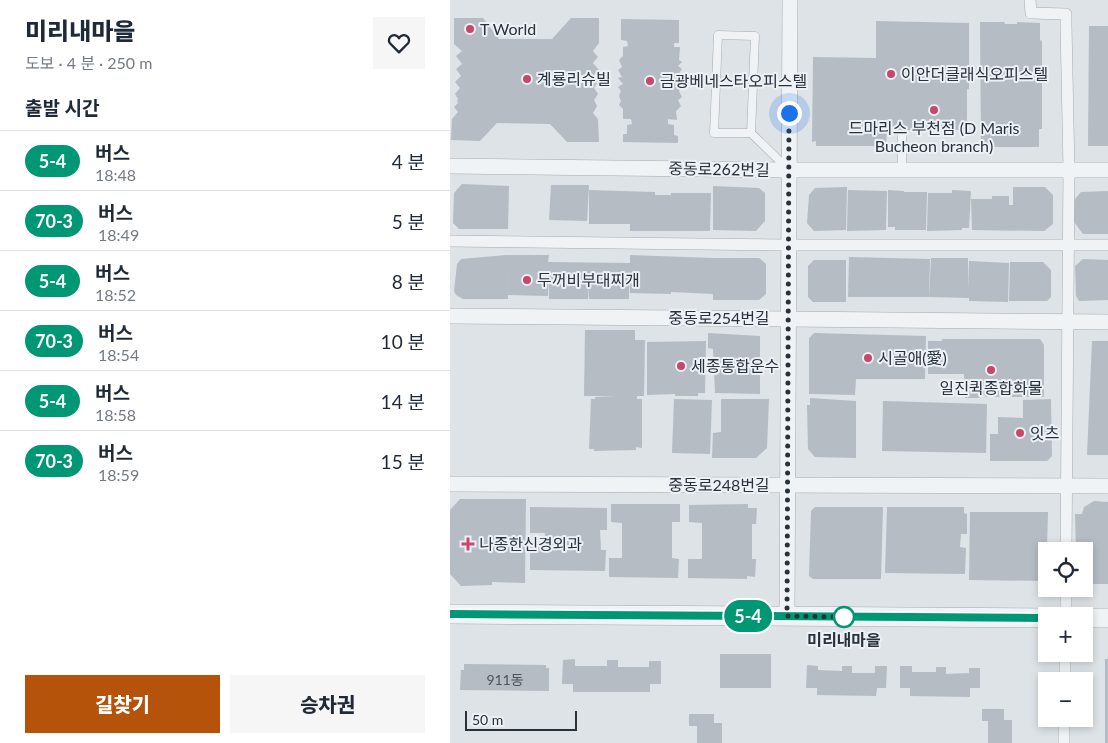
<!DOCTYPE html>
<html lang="ko">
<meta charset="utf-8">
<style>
body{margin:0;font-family:Lato,"Noto Sans KR",sans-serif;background:#f6f6f7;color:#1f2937;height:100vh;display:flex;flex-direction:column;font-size:19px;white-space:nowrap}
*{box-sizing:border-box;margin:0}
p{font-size:16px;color:#747a83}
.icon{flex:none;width:28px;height:28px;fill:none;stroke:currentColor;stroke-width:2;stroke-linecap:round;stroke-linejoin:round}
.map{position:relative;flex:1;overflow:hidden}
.details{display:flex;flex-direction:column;background:#fff;width:450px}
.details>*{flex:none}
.badge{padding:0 10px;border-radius:16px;font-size:18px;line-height:32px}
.controls{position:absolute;left:588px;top:542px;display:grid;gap:10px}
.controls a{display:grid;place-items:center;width:55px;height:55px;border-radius:0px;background:#fff;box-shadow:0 2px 8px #0003;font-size:25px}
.scale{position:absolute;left:15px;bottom:12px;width:112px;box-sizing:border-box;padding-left:5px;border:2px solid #28323d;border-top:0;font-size:14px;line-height:18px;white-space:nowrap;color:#28323d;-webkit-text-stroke:4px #edf1f5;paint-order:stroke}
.you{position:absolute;width:25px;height:25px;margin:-12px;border:4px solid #fff;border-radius:50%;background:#1a73e8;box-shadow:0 0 0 8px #1a73e833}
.map>.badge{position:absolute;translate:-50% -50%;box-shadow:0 0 0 2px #fff}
h2{padding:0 25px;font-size:19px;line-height:45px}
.round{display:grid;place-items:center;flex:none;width:52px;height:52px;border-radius:0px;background:#f6f6f7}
.overview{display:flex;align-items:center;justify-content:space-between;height:85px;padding:0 25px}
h1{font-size:24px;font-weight:800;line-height:38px}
.action{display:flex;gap:10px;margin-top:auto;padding:10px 25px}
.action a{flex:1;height:58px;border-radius:0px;background:#b45309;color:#fff;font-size:20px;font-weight:800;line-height:58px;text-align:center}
.action a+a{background:#f6f6f7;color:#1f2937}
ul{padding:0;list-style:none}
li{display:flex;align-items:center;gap:15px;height:60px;padding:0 25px;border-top:1px solid #e0e1e3}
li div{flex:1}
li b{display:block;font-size:19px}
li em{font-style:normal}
li .badge{min-width:55px;font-weight:700;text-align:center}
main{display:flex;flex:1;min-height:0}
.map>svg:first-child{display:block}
.building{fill:#b5bcc3}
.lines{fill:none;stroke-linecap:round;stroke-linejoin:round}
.service-casing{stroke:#a4aab1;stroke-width:9}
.pedestrian-casing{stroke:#a4aab1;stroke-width:12}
.minor-casing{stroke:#a4aab1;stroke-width:16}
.tertiary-casing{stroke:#a4aab1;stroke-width:20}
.service{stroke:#f0f3f5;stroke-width:8}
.pedestrian{stroke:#f0f3f5;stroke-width:11}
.minor{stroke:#f0f3f5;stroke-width:15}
.tertiary{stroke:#f0f3f5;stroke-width:19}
.line-casing{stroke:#fff;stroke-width:11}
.line{stroke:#009775;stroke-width:8}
.walk{stroke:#28323d;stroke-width:5;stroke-dasharray:0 9}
.poi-dot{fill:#c8476b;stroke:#edf1f5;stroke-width:2}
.stop-dot{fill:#fff;stroke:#009775;stroke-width:2.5}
.labels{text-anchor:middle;stroke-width:4;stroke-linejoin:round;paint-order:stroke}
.number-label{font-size:14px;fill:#4b545e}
.poi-label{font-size:16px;fill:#28323d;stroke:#edf1f5;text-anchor:start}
.street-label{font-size:16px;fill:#28323d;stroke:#edf1f5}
.stop-label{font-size:16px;font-weight:bold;fill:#28323d;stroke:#edf1f5}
</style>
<main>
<section class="details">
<div class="overview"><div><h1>미리내마을</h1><p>도보 · 4 분 · 250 m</p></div><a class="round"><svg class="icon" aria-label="heart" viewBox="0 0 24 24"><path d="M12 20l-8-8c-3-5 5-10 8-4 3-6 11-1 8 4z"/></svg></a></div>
<h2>출발 시간</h2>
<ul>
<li><span class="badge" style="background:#009775;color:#fff">5-4</span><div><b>버스</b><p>18:48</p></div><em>4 분</em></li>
<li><span class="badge" style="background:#009775;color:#fff">70-3</span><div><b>버스</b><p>18:49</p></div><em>5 분</em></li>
<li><span class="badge" style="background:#009775;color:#fff">5-4</span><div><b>버스</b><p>18:52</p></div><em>8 분</em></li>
<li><span class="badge" style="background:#009775;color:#fff">70-3</span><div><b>버스</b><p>18:54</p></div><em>10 분</em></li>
<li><span class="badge" style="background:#009775;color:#fff">5-4</span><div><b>버스</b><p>18:58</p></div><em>14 분</em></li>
<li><span class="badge" style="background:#009775;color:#fff">70-3</span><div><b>버스</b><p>18:59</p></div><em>15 분</em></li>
</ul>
<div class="action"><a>길찾기</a><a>승차권</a></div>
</section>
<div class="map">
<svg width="658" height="743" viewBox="0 0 658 743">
<rect width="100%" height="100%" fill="#dee3e7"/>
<g class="building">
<polygon points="4,18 33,18 49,39 102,39 121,18 149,18 149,43 143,51 148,57 143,63 149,70 144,75 148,81 144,88 148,94 144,100 147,106 143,113 148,119 149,142 117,142 100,124 47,123 30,141 1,140 2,119 8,112 4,107 8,103 7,101 8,99 5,94 10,88 5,82 11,76 6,69 12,64 6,56 12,51 4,44"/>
<polygon points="171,19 229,20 229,43 224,43 224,47 230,47 229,60 232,62 228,66 232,69 228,75 232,79 228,82 232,88 229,91 232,97 228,100 231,106 226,111 227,120 218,119 218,124 224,125 224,135 228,136 228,143 173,142 173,134 177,134 177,125 182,124 181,119 173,119 173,109 169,105 171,101 169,96 171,91 168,87 173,84 168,78 172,77 168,70 172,67 169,60 173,56 173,47 178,46 177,41 171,40"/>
<polygon points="426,21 519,23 519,89 517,89 517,130 437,130 436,146 366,146 366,141 362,142 363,57 426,58"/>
<polygon points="530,22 554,22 555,24 567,24 567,22 590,23 590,40 592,41 592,129 589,129 589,147 531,147"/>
<polygon points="639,26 658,26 658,146 638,146"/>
<polygon points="12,184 59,186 58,229 9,229 3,223 4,193"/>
<polygon points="101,185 139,185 137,221 99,220"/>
<polygon points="263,186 309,188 315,193 315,221 306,231 263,230"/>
<polygon points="397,187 396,230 364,231 357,223 359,195 365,188"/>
<polygon points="563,187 595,187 603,195 603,224 594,231 522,230 521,199 542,199 542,196 559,196 559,205 563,205"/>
<polygon points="139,190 205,192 205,195 221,195 221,193 261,193 260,231 180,231 180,224 139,224"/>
<polygon points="398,190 437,191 436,230 397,231"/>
<polygon points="438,190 454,191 454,192 477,192 476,230 445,230 445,227 438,227"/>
<polygon points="502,190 521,191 519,228 512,228 512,230 477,231 478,193 502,193"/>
<polygon points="658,191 658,234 633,234 624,222 624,200 631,192"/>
<polygon points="56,255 99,255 98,262 180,263 180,255 263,258 309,258 316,264 316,294 309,300 263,300 263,294 221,292 221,294 180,293 179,272 179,299 139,299 138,287 138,299 99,299 99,273 98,296 58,295 57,263 58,299 13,299 6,295 4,291 7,264 11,259"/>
<polygon points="399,257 480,259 479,297 398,297"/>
<polygon points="481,258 518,258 518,290 519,261 559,263 558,302 519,301 519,298 479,297"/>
<polygon points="633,259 658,260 658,300 629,301 626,296 625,266"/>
<polygon points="364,260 396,260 396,302 363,302 358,297 358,266"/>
<polygon points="560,262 593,262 601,270 601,297 597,301 559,301"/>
<polygon points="135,330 185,330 185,340 195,340 194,396 187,396 187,399 192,399 192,448 186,447 186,450 144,451 144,449 139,449 141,399 145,399 145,397 165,396 134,396"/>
<polygon points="258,333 310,336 310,394 265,393 263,349 258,348"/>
<polygon points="364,333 476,336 475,379 406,379 405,395 359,394 359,338"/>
<polygon points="492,339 590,339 594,345 594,397 535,397 535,395 530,396 529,398 515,398 514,374 478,374 478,341 492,341"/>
<polygon points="256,341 255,393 248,393 248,396 225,396 225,394 197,395 197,342"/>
<polygon points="642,341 658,341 658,455 637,455"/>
<polygon points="360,398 406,401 406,458 365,457 358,449 357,405 360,405"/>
<polygon points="224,399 262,400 260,454 222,453"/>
<polygon points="271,399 319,399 317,448 306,458 262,458 263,433 271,432"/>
<polygon points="601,399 602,456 597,461 540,461 540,434 548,434 548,417 573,418 573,400"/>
<polygon points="433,401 537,404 536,453 432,451"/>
<polygon points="10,499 76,499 75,583 42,582 42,585 11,586 0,574 0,510"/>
<polygon points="644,501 658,502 658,584 634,584 634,551 626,551 625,514 632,514 634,507"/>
<polygon points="161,504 230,504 230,522 222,522 222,558 229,559 228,578 159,577 159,558 172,558 172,523 161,522"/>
<polygon points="298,504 298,508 307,508 306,524 302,524 302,559 306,559 305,577 297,576 297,579 238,578 238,559 252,559 252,523 239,522 239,505"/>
<polygon points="80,507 157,508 157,530 150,530 151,550 156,550 155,571 80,570 80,546 96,545 95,533 80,533"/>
<polygon points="365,507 433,507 431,579 363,579 359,576 361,511"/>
<polygon points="437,507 514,507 514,513 517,514 517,534 511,534 510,547 516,548 515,574 435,573"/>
<polygon points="520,512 598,512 596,581 519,580"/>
<rect x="270" y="654" width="51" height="34"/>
<polygon points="125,659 125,666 157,666 157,660 168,660 168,667 199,667 199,661 211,661 211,684 200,684 200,692 123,692 123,684 112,684 113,660"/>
<rect x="655" y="659" width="3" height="84"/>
<polygon points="14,664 96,665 96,668 99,668 99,691 10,690 11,670 14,670"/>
<polygon points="357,665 368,666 368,670 392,671 392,666 402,666 402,673 425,673 425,666 437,666 436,688 427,688 426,696 367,695 367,688 356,688"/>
<polygon points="450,666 462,666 462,672 486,672 486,667 496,667 496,674 519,673 519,668 530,668 530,688 520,688 520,697 460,696 460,688 450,688"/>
<polygon points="532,709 554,709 554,720 562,720 562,743 538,743 538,721 532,721"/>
<polygon points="239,714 264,714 264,723 272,723 272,743 247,743 247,726 239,726"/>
</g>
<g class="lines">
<g class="service-casing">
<g id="service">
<polyline points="301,133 305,36 268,35 264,133 301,133 338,169"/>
<polyline points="452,170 452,134"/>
</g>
</g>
<g class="pedestrian-casing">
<g id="pedestrian">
<polyline points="580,0 581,13 616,14 616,25 619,170 616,551"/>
<polyline points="0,241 338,245 658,245"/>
<polyline points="616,616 616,589"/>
<polyline points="615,681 615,654"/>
<polyline points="614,743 614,719"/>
</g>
</g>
<g class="minor-casing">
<g id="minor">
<polyline points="0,166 339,170 658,170"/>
<polyline points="0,316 658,322"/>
<polyline points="0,484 658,486"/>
<polyline points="337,616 340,0"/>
</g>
</g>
<g class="tertiary-casing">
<g id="tertiary">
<polyline points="0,614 596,618"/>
<polyline points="634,618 658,618"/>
</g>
</g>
<use href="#service" class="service"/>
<use href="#pedestrian" class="pedestrian"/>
<use href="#minor" class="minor"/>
<use href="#tertiary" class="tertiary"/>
</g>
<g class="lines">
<g class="line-casing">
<polyline id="line" points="0,614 596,618"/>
</g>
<use href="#line" class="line"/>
<polyline class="walk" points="339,113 337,616 394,617"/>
</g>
<g class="poi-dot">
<circle cx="20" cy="29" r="5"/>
<circle cx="441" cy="74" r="5"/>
<circle cx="77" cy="79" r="5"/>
<circle cx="200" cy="81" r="5"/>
<circle cx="484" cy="110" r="5"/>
<circle cx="77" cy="280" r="5"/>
<circle cx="418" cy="358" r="5"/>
<circle cx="231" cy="366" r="5"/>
<circle cx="541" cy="370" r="5"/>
<circle cx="570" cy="433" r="5"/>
<path d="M15.5 536.5h5v5h5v5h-5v5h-5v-5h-5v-5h5z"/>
</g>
<circle class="stop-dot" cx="394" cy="617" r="10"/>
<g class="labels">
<g class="number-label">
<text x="55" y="685">911동</text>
</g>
<g class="poi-label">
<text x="30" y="35">T World</text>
<text x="451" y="80">이안더클래식오피스텔</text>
<text x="87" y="85">계룡리슈빌</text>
<text x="210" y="87">금광베네스타오피스텔</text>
<text x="484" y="134" text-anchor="middle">드마리스 부천점 (D Maris<tspan x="484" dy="18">Bucheon branch)</tspan></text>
<text x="87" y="286">두꺼비부대찌개</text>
<text x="428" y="364">시골애(愛)</text>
<text x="241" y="372">세종통합운수</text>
<text x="541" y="394" text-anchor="middle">일진퀵종합화물</text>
<text x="580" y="439">잇츠</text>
<text x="29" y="550">나종한신경외과</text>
</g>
<g class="street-label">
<text transform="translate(269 169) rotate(1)" y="6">중동로262번길</text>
<text x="269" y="324">중동로254번길</text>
<text x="269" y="491">중동로248번길</text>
</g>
<g class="stop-label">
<text x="394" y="646">미리내마을</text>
</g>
</g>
</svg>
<div class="controls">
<a><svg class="icon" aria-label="locate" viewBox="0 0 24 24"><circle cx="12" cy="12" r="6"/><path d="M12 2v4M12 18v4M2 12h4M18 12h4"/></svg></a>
<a>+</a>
<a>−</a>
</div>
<div class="scale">50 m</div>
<div class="you" style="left:339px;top:113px"></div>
<b class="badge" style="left:298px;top:616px;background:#009775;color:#fff">5-4</b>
</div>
</main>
